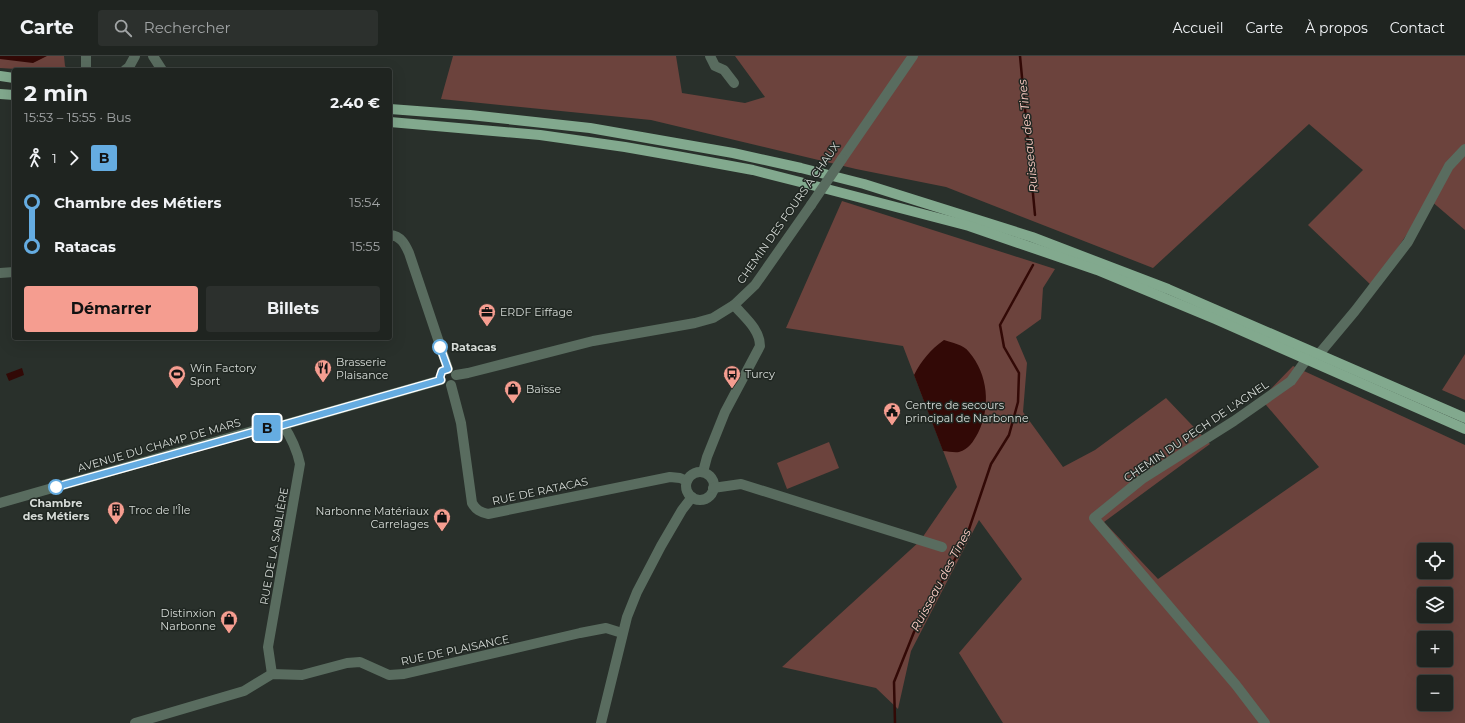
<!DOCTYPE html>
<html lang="fr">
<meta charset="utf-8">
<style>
body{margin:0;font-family:Montserrat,sans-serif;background:#2c302d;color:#f1f3f6;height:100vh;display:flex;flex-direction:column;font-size:15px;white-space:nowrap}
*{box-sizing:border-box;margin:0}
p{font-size:13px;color:#a1a4a5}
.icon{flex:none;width:22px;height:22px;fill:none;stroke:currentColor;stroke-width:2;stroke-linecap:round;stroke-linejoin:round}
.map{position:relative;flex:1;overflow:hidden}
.side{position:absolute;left:12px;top:12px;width:380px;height:272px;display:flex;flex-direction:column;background:#1f2420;border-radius:4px;box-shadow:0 4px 16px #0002,0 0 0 1px #3c413e}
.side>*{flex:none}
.badge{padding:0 8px;border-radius:3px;font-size:14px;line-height:26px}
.buttons{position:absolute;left:1417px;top:487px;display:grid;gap:8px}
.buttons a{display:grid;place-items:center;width:36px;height:36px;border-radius:4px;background:#1f2420;box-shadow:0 4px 16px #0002,0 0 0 1px #3c413e;font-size:20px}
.map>.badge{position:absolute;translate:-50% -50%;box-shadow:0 0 0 2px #fff}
.legs{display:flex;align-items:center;gap:6px;height:44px;padding:0 12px;font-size:13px}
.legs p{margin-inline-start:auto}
.head{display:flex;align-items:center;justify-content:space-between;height:68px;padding:0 12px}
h1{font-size:22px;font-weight:700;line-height:30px}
.primary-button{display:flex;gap:8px;margin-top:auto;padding:8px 12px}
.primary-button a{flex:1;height:46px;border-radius:4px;background:#f59d90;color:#111;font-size:16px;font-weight:700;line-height:46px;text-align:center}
.primary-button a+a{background:#2c302d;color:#f1f3f6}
ul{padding:0 12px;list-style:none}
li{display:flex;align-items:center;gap:14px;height:44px;font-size:15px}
li i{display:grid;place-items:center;width:6px;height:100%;margin:0 5px;background:currentColor}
li i::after{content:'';width:10px;height:10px;margin:-5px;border:3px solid;border-radius:50%;background:#1f2420}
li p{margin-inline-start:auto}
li:first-child i{background:linear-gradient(#0000 50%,currentColor 0)}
li:last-child i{background:linear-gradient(currentColor 50%,#0000 0)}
header{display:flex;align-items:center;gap:24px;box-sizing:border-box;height:56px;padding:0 20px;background:#1f2420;border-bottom:1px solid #3c413e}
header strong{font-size:19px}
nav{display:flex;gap:22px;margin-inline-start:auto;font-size:14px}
.search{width:280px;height:36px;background:#2c302d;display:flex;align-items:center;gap:10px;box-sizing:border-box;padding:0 14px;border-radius:4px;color:#a1a4a5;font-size:15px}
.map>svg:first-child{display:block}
.green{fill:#6c433d;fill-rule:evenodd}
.water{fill:#320906}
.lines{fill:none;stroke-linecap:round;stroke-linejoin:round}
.stream{stroke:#320906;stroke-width:2.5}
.minor{stroke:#596c5f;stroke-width:10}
.primary{stroke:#82a98e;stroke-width:10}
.minor-bridge{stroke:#596c5f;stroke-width:10}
.line-1-casing{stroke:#fff;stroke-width:9}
.line-1{stroke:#65ace1;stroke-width:6}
.stop-1-dot{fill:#fff;stroke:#65ace1;stroke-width:2}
.labels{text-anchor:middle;stroke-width:3;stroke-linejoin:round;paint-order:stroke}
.street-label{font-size:11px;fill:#d6dbd7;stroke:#202722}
.poi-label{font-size:11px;fill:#d6dbd7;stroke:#202722;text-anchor:start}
.stop-label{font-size:11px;font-weight:bold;fill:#d6dbd7;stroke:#202722;text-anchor:start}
.water-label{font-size:12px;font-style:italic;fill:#ffcdc5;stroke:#202722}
</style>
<header>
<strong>Carte</strong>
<div class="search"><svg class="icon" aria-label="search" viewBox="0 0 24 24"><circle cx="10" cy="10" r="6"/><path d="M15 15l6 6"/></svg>Rechercher</div>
<nav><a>Accueil</a><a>Carte</a><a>À propos</a><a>Contact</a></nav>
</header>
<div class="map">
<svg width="1465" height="667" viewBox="0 0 1465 667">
<rect width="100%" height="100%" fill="#29302b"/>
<g class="green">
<polygon points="0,0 64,0 65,10 68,14 32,14 0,12"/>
<polygon points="453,0 676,0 682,37 745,47 765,41 735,0 1465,0 1465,174 1430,144 1372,230 1308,169 1363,114 1309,68 1153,212 946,131 856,113 651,64 441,43"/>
<path d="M842 145 1055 213 1043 232 1041 263 1016 281 1027 307 1023 356 1063 411 1095 394 1166 342 1210 388 1104 466 1158 523 1319 411 1261 343 1293 310 1465 389V667H1003L959 597 1022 523 979 464 911 595 898 653 876 632 782 611 920 485 957 431 903 290 786 272ZM1424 494H1446V516H1424ZM1424 538H1446V560H1424ZM1424 582H1446V604H1424ZM1424 626H1446V648H1424Z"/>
<polygon points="1465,298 1465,344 1442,334"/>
<polygon points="829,386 839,412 787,433 777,407"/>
</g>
<g class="water">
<polygon points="0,0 47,0 33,7 0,3"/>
<path d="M944 284C952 287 963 288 969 296 988 318 991 351 978 377 973 386 969 393 959 396 954 397 948 395 943 395L914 319C922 304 930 294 944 284Z"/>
<polygon points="22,312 24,319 9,325 6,318"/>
</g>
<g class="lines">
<g class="stream">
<polyline points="1020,0 1035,159"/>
<polyline points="895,667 894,626 914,576 965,485 991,408 1009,379 1018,346 1019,317 1004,291 1000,269 1033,209"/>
</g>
<g class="minor">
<polyline points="153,0 162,14"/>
<polyline points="710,0 715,10 724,14 734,27"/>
<polyline points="86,14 86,0"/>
<polyline points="125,14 129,11 135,0"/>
<polyline points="842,103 913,0"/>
<path d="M390 179C401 180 405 188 409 197L448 313"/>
<polyline points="0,217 14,216"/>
<polyline points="456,319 468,317 593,285 695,267 713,262 734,249 755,229 811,149"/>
<path d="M451 329 461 367 472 447C476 454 480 456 488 458L670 421 680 422 687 425"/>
<path d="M703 416 707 401 725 356 760 290C760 273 744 261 734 249"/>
<circle cx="700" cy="430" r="14"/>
<polyline points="713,432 741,428 942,491"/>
<polyline points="0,447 259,373 283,369 441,324"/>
<path d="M272 618 268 591 300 408C297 394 291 381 283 369"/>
<polyline points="135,667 244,635 272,618 302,619 347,607 360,606 389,619 404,618 580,577 606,572 622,577"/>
<polyline points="601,667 627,561 637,536 661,490 682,454 692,441"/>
<polyline points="1265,667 1236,629 1094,462 1142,423 1234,365 1291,325 1306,304 1319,298 1355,255 1408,186 1449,110 1465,93"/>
</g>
<g class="primary">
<polyline points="0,20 14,22"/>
<polyline points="0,38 14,39"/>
<polyline points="390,53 470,59 590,72 733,97 801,112 864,128 1032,181 1168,233 1465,362"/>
<polyline points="390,66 540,79 625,91 682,101 753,114 800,126 969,170 1097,214 1215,263 1465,373"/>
</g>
<polyline class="minor-bridge" points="811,149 842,103"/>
</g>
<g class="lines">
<g class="line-1-casing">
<polyline id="line-1" points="56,431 260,374 283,369 441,324 440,321 442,315 448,313 440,291"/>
</g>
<use href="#line-1" class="line-1"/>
</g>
<defs>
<g id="office-pin" transform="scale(0.9)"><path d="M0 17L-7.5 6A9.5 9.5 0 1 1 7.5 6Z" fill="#f59d90" stroke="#202722"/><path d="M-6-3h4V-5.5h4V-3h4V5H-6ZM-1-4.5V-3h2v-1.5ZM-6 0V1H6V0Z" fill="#111"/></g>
<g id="restaurant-pin" transform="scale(0.9)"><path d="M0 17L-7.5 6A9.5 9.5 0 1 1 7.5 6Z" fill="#f59d90" stroke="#202722"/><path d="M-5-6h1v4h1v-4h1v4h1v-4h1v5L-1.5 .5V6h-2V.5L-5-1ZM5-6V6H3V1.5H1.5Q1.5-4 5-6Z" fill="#111"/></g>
<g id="stadium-pin" transform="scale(0.9)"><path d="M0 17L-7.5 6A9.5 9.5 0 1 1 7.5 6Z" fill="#f59d90" stroke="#202722"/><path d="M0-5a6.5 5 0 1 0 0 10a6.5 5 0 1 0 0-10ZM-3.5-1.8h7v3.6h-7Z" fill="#111"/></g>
<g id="bus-pin" transform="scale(0.9)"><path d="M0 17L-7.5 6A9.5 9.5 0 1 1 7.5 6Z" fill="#f59d90" stroke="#202722"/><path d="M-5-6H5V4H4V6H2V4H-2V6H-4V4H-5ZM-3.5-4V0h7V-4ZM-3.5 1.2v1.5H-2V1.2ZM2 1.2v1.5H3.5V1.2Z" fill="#111"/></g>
<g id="shop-pin" transform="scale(0.9)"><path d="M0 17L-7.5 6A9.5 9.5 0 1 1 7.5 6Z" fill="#f59d90" stroke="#202722"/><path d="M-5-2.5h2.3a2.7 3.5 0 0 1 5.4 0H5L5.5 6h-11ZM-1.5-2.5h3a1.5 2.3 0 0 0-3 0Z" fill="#111"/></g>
<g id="civic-pin" transform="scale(0.9)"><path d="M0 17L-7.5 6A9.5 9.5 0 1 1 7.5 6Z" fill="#f59d90" stroke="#202722"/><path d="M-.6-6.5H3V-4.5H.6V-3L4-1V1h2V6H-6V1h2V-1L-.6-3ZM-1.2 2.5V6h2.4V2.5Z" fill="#111"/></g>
<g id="building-pin" transform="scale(0.9)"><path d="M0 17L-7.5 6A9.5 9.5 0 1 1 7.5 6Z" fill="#f59d90" stroke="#202722"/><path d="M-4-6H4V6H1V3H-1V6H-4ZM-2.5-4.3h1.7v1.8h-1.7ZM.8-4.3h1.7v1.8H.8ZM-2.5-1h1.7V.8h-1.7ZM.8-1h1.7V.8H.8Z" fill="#111"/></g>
</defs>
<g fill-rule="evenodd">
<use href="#office-pin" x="487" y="256"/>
<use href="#restaurant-pin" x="323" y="312"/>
<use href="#stadium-pin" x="177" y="318"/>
<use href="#bus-pin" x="732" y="318"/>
<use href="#shop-pin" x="513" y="333"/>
<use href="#civic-pin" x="892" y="355"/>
<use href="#building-pin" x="116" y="454"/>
<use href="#shop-pin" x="442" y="461"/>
<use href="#shop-pin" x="229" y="563"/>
</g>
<g class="stop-1-dot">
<circle cx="440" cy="291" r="7"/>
<circle cx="56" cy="431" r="7"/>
</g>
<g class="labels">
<g class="street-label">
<text transform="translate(788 157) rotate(-55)" y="4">CHEMIN DES FOURS À CHAUX</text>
<text transform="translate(1196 375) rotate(-34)" y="4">CHEMIN DU PECH DE L'AGNEL</text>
<text transform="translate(159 389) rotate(-16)" y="4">AVENUE DU CHAMP DE MARS</text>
<text transform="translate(540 435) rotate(-12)" y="4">RUE DE RATACAS</text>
<text transform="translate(274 490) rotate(-80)" y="4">RUE DE LA SABLIÈRE</text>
<text transform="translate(455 594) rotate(-12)" y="4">RUE DE PLAISANCE</text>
</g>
<g class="poi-label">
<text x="500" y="260">ERDF Eiffage</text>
<text x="336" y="310">Brasserie<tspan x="336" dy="13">Plaisance</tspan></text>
<text x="190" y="316">Win Factory<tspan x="190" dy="13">Sport</tspan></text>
<text x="745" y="322">Turcy</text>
<text x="526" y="337">Baïsse</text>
<text x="905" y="353">Centre de secours<tspan x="905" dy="13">principal de Narbonne</tspan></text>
<text x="129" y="458">Troc de l'Île</text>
<text x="429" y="459" text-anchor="end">Narbonne Matériaux<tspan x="429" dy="13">Carrelages</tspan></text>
<text x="216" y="561" text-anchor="end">Distinxion<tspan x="216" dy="13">Narbonne</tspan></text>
</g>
<g class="stop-label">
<text x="451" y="295">Ratacas</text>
<text x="56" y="451" text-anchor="middle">Chambre<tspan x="56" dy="13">des Métiers</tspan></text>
</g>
<g class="water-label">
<text transform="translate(1028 80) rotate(-96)" y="4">Ruisseau des Tines</text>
<text transform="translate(941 524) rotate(-62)" y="4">Ruisseau des Tines</text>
</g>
</g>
</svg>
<div class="buttons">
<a><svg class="icon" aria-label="locate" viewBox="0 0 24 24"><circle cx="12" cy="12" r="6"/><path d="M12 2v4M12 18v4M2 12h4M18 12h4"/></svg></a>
<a><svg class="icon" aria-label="layers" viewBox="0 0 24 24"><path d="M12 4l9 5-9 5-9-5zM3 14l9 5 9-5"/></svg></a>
<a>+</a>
<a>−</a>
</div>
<b class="badge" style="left:267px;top:372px;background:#65ace1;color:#111">B</b>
<section class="side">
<div class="head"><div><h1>2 min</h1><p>15:53 – 15:55 · Bus</p></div><b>2.40 €</b></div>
<div class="legs"><svg class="icon" aria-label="walk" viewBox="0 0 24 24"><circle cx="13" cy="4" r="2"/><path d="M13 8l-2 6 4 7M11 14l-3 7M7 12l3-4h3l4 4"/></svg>1<svg class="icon" aria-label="forward" viewBox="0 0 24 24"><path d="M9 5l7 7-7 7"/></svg><b class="badge" style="background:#65ace1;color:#111">B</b></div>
<ul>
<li><i style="color:#65ace1"></i><b>Chambre des Métiers</b><p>15:54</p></li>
<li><i style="color:#65ace1"></i><b>Ratacas</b><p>15:55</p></li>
</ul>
<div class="primary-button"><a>Démarrer</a><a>Billets</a></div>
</section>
</div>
